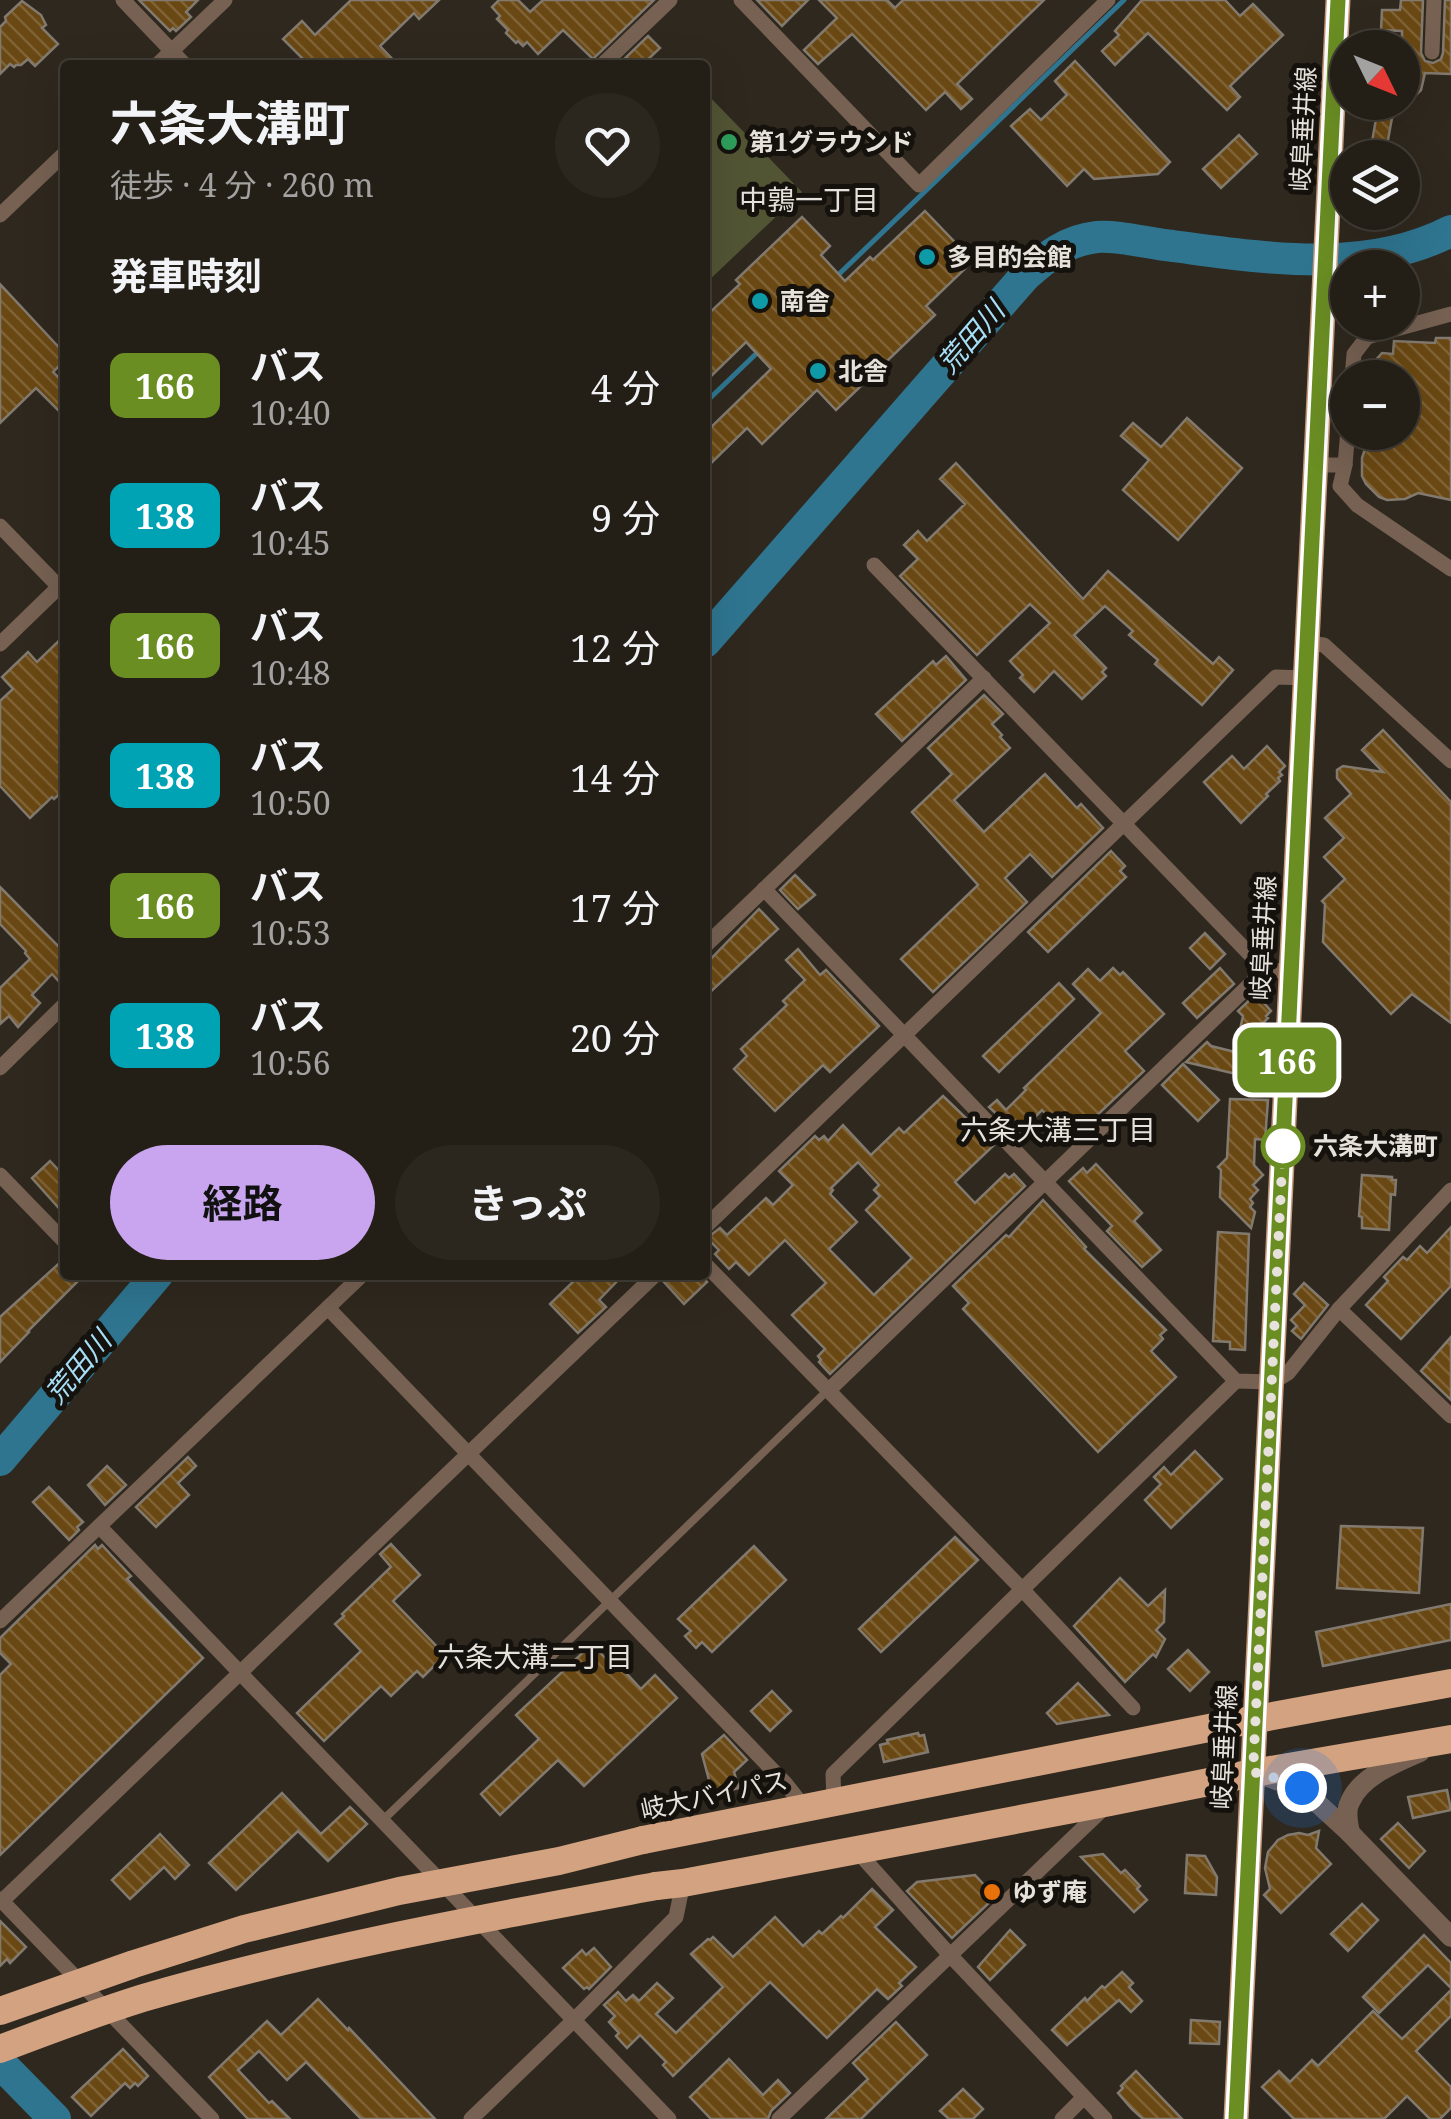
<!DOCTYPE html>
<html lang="ja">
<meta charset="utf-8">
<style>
body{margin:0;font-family:"Noto Serif","Noto Sans JP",serif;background:#2b271f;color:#f1f3f6;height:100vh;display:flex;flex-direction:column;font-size:38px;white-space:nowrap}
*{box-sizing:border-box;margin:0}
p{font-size:32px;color:#a3a2a1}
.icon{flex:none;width:55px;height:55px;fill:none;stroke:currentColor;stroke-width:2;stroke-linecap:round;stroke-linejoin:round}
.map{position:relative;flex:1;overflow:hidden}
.details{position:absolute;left:60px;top:60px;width:650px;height:1220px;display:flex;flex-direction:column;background:#231e16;border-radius:10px;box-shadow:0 10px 40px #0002,0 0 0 2px #403c35}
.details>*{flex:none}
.badge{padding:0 20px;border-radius:15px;font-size:35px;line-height:65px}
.needle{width:65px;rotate:133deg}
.controls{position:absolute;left:1330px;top:30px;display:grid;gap:20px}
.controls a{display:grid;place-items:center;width:90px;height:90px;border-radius:50%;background:#231e16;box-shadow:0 10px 40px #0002,0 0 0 2px #403c35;font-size:50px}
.you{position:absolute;width:50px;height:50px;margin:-25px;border:8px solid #fff;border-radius:50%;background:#1a73e8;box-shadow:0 0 0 15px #1a73e833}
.map>.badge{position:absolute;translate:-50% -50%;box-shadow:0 0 0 5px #fff}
h2{padding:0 50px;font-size:38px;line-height:90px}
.round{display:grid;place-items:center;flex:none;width:105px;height:105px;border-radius:52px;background:#2b271f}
.head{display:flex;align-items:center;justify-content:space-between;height:170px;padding:0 50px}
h1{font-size:48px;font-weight:700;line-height:75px}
.action{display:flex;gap:20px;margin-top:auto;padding:20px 50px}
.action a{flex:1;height:115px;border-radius:60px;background:#c8a5ee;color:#111;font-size:40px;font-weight:700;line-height:115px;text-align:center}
.action a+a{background:#2b271f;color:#f1f3f6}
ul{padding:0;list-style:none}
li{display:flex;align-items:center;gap:30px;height:130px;padding:0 50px}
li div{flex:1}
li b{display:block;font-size:38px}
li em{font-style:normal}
li .badge{min-width:110px;font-weight:700;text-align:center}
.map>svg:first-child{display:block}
.park{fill:#515534}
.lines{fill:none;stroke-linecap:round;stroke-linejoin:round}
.stream{stroke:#2f7590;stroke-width:5}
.river{stroke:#2f7590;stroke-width:32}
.building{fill:url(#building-back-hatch);stroke:#837a6f;stroke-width:2.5;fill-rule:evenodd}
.service{stroke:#766152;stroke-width:8}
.minor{stroke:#766152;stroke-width:15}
.tertiary{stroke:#766152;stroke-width:20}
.primary{stroke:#c49778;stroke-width:25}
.trunk{stroke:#d3a280;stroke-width:28}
.trunk-bridge{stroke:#d3a280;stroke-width:28}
.line-casing{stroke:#fff;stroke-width:22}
.line{stroke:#6b8e23;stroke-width:15}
.walk{stroke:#e6e1db;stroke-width:10;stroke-dasharray:0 18}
.leisure-dot{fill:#2e9e5b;stroke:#15110d;stroke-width:4}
.culture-dot{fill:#0f9aa8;stroke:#15110d;stroke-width:4}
.stop-dot{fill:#fff;stroke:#6b8e23;stroke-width:5}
.food-dot{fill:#e8710a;stroke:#15110d;stroke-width:4}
.labels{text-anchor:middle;stroke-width:10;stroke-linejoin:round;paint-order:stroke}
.street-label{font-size:25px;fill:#e6e1db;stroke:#15110d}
.poi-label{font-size:25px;font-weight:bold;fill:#e6e1db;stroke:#15110d;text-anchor:start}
.stop-label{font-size:25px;font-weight:bold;fill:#e6e1db;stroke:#15110d;text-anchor:start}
.neighbourhood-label{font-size:28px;fill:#e6e1db;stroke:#15110d}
.water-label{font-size:28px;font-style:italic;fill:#a6def7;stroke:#15110d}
</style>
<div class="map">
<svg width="1451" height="2119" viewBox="0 0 1451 2119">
<defs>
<pattern id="building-back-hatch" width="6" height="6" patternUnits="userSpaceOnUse" patternTransform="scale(2.5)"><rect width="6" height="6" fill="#6a4813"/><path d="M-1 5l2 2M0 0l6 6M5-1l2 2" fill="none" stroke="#7f6235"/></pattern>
</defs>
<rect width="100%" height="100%" fill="#2f281e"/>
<polygon class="park" points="705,92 802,192 705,284"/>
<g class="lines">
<g class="stream">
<polyline points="837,276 1124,0"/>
<polyline points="705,403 760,350"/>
</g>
<g class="river">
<path d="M705 642 1025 276C1046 257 1067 240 1097 237 1119 235 1150 244 1173 246 1265 258 1365 275 1451 231"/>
<polyline points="0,1460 157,1275"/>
<polyline points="0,2063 55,2119"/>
</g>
</g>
<g class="building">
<polygon points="139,0 198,0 186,12 191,17 176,31 173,28 170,31"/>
<polygon points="351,0 439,0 419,19 414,13 380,46 398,65 309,65 283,39 302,21 315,35"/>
<polygon points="499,0 518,0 530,12 543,0 654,0 593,59 563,30 538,54 527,42 523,46 518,41 516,43 506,33 508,30 497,19 500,16 492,7"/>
<polygon points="757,0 808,0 782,26"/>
<polygon points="819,0 887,0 895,8 903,0 1044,0 957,84 972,99 961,109 945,92 926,110 852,34 818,64 804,50 837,18"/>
<polygon points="1142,0 1225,0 1240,16 1253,4 1283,35 1230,86 1240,97 1227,110 1148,33 1115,65 1102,51 1119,35 1115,31"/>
<polygon points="1401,0 1423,0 1421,53 1425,61 1433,63 1441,59 1443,53 1445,0 1451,0 1451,74 1425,73 1421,90 1392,118 1385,156 1370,153 1379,102 1402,102 1402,31 1381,30 1382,10 1400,10"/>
<polygon points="22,1 41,15 46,25 42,28 58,44 35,66 28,59 21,65 16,65 14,67 10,64 0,74 0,27 6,21 5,17"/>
<polygon points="648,36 660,48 642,65 618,65"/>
<polygon points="1075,61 1170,162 1158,174 1094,179 1084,169 1067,186 1011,126 1030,109 1041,120 1067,95 1055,81"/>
<polygon points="1239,135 1257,154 1221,188 1203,169"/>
<polygon points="925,211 973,261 926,306 935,315 836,410 817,390 762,444 747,428 705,469 705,433 771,369 746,342 705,382 705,317 740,284 736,280 802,217 830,246 821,255 845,281 870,257 873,260"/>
<polygon points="0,284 65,354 65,360 53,372 65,384 65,417 36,388 0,423"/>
<polygon points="1436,338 1451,338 1451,500 1418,493 1405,499 1387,500 1379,497 1366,484 1362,476 1362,458 1365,449 1372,441 1369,432 1402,432 1402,378 1368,378 1375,361 1382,353 1393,354 1394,341 1435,343"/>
<polygon points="1187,418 1242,468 1178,540 1123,490 1149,460 1121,436 1133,423 1161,447"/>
<polygon points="956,463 1083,599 1108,571 1213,664 1219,657 1233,670 1202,705 1155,664 1158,660 1129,635 1133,631 1105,606 1074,635 1106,668 1102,672 1106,676 1082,699 1054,671 1034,692 1020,678 1023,675 1010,661 1050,623 1030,604 977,655 900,576 918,559 904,545 918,531 927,541 965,504 940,479"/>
<polygon points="65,635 65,789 54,799 52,797 30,818 0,786 0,701 13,689 2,677 28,652 37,662"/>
<polygon points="946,656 966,680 902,741 876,714 933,661 936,665"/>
<polygon points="984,695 1003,714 992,724 1002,735 1000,737 1010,748 954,800 984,832 1045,774 1077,808 1081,804 1103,828 1052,877 1030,854 1005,878 1027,902 933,992 901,959 978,885 912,812 952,774 928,748"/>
<polygon points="1383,730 1451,802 1451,1023 1412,994 1391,1014 1323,942 1325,904 1322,901 1345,879 1324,857 1344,838 1325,818 1351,794 1337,778 1337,770 1343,766 1383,772 1362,750"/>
<polygon points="1267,746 1285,766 1279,772 1282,775 1278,778 1280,781 1266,794 1268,796 1241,823 1204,782 1232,756 1244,769"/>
<polygon points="1111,851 1125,866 1120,871 1126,877 1048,952 1028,932"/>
<polygon points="795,875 815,895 798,909 780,890"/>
<polygon points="0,887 65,953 65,988 52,974 32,995 40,1003 18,1027 9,1016 0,1024 0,988 30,959 25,953 26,951 0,924"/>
<polygon points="759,909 778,929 705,997 705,965"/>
<polygon points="1205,933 1225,954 1210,969 1190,948"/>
<polygon points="798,949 820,975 826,970 879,1026 830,1072 823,1065 775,1111 734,1069 747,1056 741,1049 787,1005 783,1001 805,980 786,960"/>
<polygon points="1113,968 1120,975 1123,972 1164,1014 1125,1051 1144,1071 1076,1135 1071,1130 1066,1135 1042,1110 1018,1134 989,1107 997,1100 1006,1110 1026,1090 1024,1088 1101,1013 1073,984 1088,969 1100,981"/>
<polygon points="1220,968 1234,984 1197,1018 1183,1003"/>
<polygon points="1059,983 1074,999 999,1072 983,1056"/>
<polygon points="1256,994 1271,1011 1266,1016 1268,1018 1259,1027 1272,1030 1261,1080 1186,1062 1207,1042 1211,1046 1235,1052 1243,1016 1238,1011"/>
<polygon points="1183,1064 1219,1100 1198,1121 1162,1085"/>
<path d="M943 1096 994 1145 955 1182 975 1203 1005 1174 1009 1178 1014 1174 1025 1186 830 1374 819 1362 821 1360 818 1356 825 1349 792 1315 826 1283 785 1240 749 1275 736 1262 729 1269 715 1254 719 1250 707 1238 720 1228 727 1235 766 1198 773 1205 793 1185 779 1171 815 1136 819 1140 824 1136 828 1141 843 1125 871 1155 899 1128 904 1133ZM858 1162 879 1185 874 1190 880 1196 866 1210 912 1258 874 1295 829 1249 857 1222 830 1194 833 1190 831 1188Z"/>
<polygon points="1230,1099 1268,1100 1265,1140 1255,1139 1254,1165 1263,1175 1253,1185 1258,1190 1250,1199 1253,1203 1250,1207 1255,1212 1251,1228 1220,1197 1221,1170 1218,1167 1227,1158"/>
<polygon points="50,1161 65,1177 65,1215 32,1178"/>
<polygon points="1096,1164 1142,1213 1134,1221 1161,1250 1142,1267 1107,1231 1112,1226 1069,1181 1083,1168 1087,1173"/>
<polygon points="1362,1175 1392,1177 1392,1180 1396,1180 1395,1195 1391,1194 1389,1230 1362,1228 1362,1217 1359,1216"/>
<polygon points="1043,1200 1086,1247 1084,1249 1166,1330 1160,1335 1163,1339 1151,1351 1176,1377 1098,1452 963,1309 969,1303 953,1286 1006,1235 1009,1237"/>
<polygon points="1451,1227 1451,1286 1401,1339 1366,1305 1388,1281 1384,1277 1403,1257 1407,1260 1420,1246 1427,1253"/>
<polygon points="1218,1232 1249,1234 1245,1350 1230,1349 1230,1342 1213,1341"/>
<polygon points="65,1258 65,1275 84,1275 28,1331 29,1332 0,1362 0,1317"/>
<polygon points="580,1275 623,1275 599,1300 606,1307 578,1333 550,1304"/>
<polygon points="671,1275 700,1275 707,1282 684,1304 664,1282"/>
<polygon points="1304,1283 1328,1305 1301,1339 1292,1331 1297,1326 1291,1320 1305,1305 1294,1294"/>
<polygon points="1451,1337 1451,1400 1421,1371"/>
<polygon points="1195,1451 1222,1479 1171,1528 1145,1500 1161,1484 1154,1477 1164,1467 1171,1475"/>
<polygon points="188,1457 196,1466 178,1483 189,1495 156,1527 136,1507"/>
<polygon points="107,1466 126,1485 105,1505 88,1485"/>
<polygon points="49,1487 83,1522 77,1527 79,1530 69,1540 33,1502"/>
<polygon points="1341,1526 1423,1528 1419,1593 1337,1588"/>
<polygon points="955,1537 978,1560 881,1652 859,1629"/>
<polygon points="391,1544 420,1575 393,1601 445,1655 423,1677 417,1671 391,1696 381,1686 324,1741 297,1713 361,1651 335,1624 344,1616 342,1614 391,1567 380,1554"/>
<polygon points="95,1545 98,1549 102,1545 112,1556 131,1576 127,1579 203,1658 0,1855 0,1675 11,1664 0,1653 0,1638"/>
<polygon points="754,1546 786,1580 712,1652 702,1642 696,1648 685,1636 691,1631 678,1619"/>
<polygon points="1120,1578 1148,1606 1165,1590 1164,1622 1156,1630 1165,1639 1156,1657 1153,1654 1125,1682 1074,1626"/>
<polygon points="1451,1604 1451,1640 1323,1666 1316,1632"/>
<polygon points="592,1644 609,1662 613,1659 641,1689 655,1675 677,1698 584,1786 558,1760 500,1815 481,1794 539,1739 516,1715"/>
<polygon points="1188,1650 1209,1672 1190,1691 1168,1669"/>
<polygon points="1078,1683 1109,1715 1057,1724 1047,1713"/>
<polygon points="772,1691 791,1711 770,1731 751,1711"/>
<polygon points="918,1733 919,1736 924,1735 928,1752 884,1762 880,1745 888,1743 887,1740"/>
<polygon points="724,1735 747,1760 734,1772 739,1788 713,1795 702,1754"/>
<polygon points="1447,1790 1451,1810 1413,1818 1408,1797"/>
<polygon points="282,1793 321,1834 350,1807 367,1824 328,1861 298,1831 236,1890 209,1863"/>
<polygon points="1398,1823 1425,1851 1409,1868 1381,1839"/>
<polygon points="1319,1831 1316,1848 1331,1864 1281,1913 1264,1895 1270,1889 1265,1868 1268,1852 1278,1840 1288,1835 1299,1833 1308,1835"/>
<polygon points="160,1834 189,1865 175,1879 164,1867 130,1899 112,1880"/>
<polygon points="1103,1854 1121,1873 1125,1870 1140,1886 1137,1889 1147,1900 1134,1912 1081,1857"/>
<polygon points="1187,1855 1205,1856 1217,1877 1216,1895 1185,1893"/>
<polygon points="975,1875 987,1888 983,1891 992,1900 952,1938 907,1891 917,1882"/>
<polygon points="872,1889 893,1910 875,1927 916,1967 899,1983 902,1986 888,1999 877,1989 827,2038 770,1982 673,2076 663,2065 666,2062 640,2035 627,2048 616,2036 619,2033 609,2022 615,2016 604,2005 618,1992 626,2001 633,1995 639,2001 657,1983 673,1998 656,2014 676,2033 723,1987 691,1954 708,1939 710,1940 713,1937 733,1957 775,1917 803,1946 819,1931 822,1934 841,1916 843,1918"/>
<polygon points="1362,1904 1378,1920 1348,1951 1331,1934"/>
<polygon points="0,1921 26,1947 10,1963 7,1959 0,1966"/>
<polygon points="1010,1930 1025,1945 990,1980 978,1967"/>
<polygon points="1424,1935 1451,1963 1451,1988 1428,1965 1379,2013 1363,1997"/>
<polygon points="594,1948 611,1967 589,1989 587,1987 584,1989 563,1968 582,1950 586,1955"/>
<polygon points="1122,1972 1133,1983 1129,1987 1142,2001 1131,2012 1119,2000 1067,2045 1052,2030 1085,1998 1087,2001 1102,1986 1105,1988"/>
<polygon points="1451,1990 1451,2016 1416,2051 1451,2087 1451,2108 1440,2119 1430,2119 1407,2096 1384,2119 1294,2119 1262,2087 1279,2071 1290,2082 1312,2060 1318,2066 1373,2011 1402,2039"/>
<polygon points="318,1999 348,2030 349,2028 435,2119 361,2119 306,2062 287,2080 259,2051 238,2070 269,2103 272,2101 290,2119 248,2119 209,2077 267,2021 281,2035"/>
<polygon points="1191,2020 1220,2022 1219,2044 1190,2043"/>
<polygon points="896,2022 927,2055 861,2119 826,2119 868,2079 853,2063"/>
<polygon points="123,2049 148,2076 138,2086 135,2083 130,2088 125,2083 91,2116 72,2097"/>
<polygon points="729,2059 763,2095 778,2080 790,2093 771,2111 768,2119 711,2119 690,2097"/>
<polygon points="1136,2071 1182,2119 1143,2119 1132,2109 1118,2093 1123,2088 1121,2086"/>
<polygon points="963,2089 983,2109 973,2119 949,2119 940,2111"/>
</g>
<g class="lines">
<polyline class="service" points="382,1821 828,1390"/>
<g class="minor">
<polyline points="123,0 185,65"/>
<polyline points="741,0 919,185 1108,0"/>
<polyline points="1432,52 1434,0"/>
<polyline points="157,65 225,0"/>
<polyline points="602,65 670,0"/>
<polyline points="0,215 65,153"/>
<polyline points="1352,378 1354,354 1367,337 1451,314"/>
<polyline points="1317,465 1345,465 1348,429"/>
<polyline points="1345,465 1340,486 1357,505 1451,569"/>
<polyline points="0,526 65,593"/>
<polyline points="874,565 1265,970 1291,971"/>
<polyline points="1308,643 1324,645 1451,761"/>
<polyline points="0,644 65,581"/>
<polyline points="764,889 1236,1381 1273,1382 1288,1373 1339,1309 1451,1190"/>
<polyline points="705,946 984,678"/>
<polyline points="0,1068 65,1004"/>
<polyline points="0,1175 65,1242"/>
<polyline points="705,1227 1276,677 1307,678"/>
<polyline points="705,1264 1021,1588 1133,1708"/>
<polyline points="328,1308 785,1783 804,1807"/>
<polyline points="1339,1309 1451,1416"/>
<polyline points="829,1390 1265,970"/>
<polyline points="100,1527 669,2119"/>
<polyline points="0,1621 362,1275"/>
<polyline points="834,1802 833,1774 1236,1381"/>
<polyline points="857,1851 949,1954 1105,2119"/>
<polyline points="0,1899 212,2119"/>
<polyline points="2,1901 655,1275"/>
<polyline points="471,2119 574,2020 676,1917 683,1883"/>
<polyline points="779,2119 1105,1807"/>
<polyline points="1062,2119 1084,2097"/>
</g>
<g class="tertiary">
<polyline points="1262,1775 1302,1789 1350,1833 1451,1937"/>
<path d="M1350 1833C1348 1823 1345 1811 1350 1802 1361 1776 1397 1762 1420 1752"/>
</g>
<polyline class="primary" points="1236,2119 1338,0"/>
<g class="trunk">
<polyline points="643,1840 1219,1726 1451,1683"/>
<polyline points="656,1886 683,1883 1110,1802 1253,1773 1451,1739"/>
</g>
<g class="trunk-bridge">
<polyline points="0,2011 134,1964 244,1929 399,1891 559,1861 643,1840"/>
<path d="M0 2049C47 2031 95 2013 143 1998 312 1949 484 1918 656 1886"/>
</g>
</g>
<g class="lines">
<g class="line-casing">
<polyline id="line" points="1236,2119 1338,0"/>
</g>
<use href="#line" class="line"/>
<polyline class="walk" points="1283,1146 1253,1772 1286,1781 1302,1788"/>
</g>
<circle class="leisure-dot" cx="729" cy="142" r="10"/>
<g class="culture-dot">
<circle cx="927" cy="257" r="10"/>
<circle cx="760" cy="301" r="10"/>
<circle cx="818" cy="371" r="10"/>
</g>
<circle class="stop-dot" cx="1283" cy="1146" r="20"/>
<circle class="food-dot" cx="992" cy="1892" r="10"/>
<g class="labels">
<g class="street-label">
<text transform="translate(1303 129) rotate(-87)" y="9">岐阜垂井線</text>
<text transform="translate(1263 938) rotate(-87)" y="9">岐阜垂井線</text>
<text transform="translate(1224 1747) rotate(-87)" y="9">岐阜垂井線</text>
<text transform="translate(714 1795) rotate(-12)" y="9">岐大バイパス</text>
</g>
<g class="poi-label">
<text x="749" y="151">第1グラウンド</text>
<text x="947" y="266">多目的会館</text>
<text x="780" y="310">南舎</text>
<text x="838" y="380">北舎</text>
<text x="1012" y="1901">ゆず庵</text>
</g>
<g class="stop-label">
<text x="1313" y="1155">六条大溝町</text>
</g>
<g class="neighbourhood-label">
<text x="809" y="210">中鶉一丁目</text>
<text x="1058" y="1140">六条大溝三丁目</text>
<text x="535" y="1667">六条大溝二丁目</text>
</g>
<g class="water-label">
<text transform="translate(971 337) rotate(-49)" y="10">荒田川</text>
<text transform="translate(78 1367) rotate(-50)" y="10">荒田川</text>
</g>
</g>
</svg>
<div class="controls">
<a><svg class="needle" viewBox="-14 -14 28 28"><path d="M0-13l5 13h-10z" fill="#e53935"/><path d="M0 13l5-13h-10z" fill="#a3a2a1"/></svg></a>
<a><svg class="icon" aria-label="layers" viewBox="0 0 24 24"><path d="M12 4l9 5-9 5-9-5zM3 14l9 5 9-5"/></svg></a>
<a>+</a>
<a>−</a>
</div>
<div class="you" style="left:1302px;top:1788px"></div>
<b class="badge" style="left:1287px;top:1060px;background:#6b8e23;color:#fff">166</b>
<section class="details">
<div class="head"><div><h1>六条大溝町</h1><p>徒歩 · 4 分 · 260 m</p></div><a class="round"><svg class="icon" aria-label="heart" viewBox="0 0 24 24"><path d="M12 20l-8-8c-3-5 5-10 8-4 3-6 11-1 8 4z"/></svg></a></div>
<h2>発車時刻</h2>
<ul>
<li><span class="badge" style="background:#6b8e23;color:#fff">166</span><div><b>バス</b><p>10:40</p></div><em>4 分</em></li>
<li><span class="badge" style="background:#00a3b4;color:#fff">138</span><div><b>バス</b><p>10:45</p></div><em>9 分</em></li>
<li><span class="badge" style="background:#6b8e23;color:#fff">166</span><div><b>バス</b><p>10:48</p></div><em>12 分</em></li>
<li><span class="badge" style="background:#00a3b4;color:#fff">138</span><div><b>バス</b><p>10:50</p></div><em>14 分</em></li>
<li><span class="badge" style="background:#6b8e23;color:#fff">166</span><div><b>バス</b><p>10:53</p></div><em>17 分</em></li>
<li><span class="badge" style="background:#00a3b4;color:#fff">138</span><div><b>バス</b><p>10:56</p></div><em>20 分</em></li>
</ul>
<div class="action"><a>経路</a><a>きっぷ</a></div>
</section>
</div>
